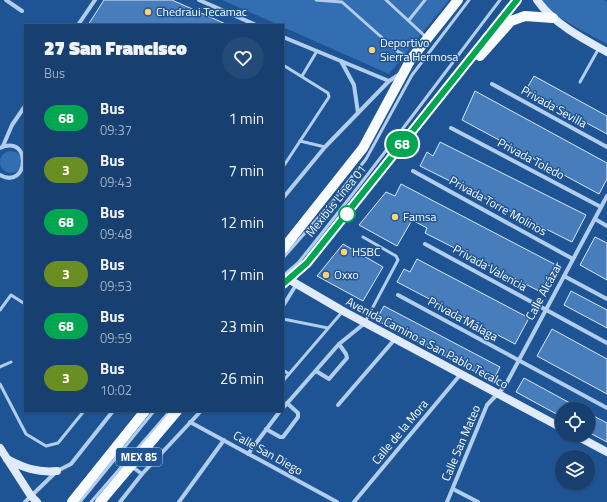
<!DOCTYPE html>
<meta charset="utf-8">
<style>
body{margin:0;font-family:"Titillium Web",sans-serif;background:#244a77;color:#f1f3f6;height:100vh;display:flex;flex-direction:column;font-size:15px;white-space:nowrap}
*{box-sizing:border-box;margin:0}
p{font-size:13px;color:#9eafc3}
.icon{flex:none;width:22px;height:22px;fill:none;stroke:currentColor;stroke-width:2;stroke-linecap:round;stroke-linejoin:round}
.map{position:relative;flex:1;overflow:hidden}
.drawer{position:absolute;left:24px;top:24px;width:260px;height:388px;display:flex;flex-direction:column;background:#173f6f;border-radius:0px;box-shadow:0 1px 3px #0004,0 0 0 1px #365882}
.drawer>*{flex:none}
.badge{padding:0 8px;border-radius:13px;font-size:14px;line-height:26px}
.buttons{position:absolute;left:555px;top:402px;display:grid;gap:8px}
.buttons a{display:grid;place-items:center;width:40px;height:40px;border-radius:50%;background:#173f6f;box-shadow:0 1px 3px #0004,0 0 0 1px #365882;font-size:20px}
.map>.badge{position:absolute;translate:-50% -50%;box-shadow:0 0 0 2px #fff}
.round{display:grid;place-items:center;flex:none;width:42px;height:42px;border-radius:21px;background:#244a77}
.summary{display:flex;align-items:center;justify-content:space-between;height:68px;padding:0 20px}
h1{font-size:19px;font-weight:800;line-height:30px}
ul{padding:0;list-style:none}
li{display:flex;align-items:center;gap:12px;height:52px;padding:0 20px}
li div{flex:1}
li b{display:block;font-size:15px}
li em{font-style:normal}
li .badge{min-width:44px;font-weight:700;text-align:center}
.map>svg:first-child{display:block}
.green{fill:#336eb2}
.building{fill:#487dbb;stroke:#d8e8fa}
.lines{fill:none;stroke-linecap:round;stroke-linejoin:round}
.lane{stroke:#b2ceee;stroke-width:3}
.street{stroke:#b2ceee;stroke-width:4}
.secondary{stroke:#dfebfa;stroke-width:8}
.primary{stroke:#f9fcff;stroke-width:10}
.line-casing{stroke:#fff;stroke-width:9}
.line{stroke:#00a651;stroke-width:6}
.poi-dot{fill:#fcd272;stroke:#1f5494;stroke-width:1.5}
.stop-dot{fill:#fff;stroke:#00a651;stroke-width:2}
.labels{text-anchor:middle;stroke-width:3;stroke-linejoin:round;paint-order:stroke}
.shield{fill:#1f5494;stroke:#bcccdf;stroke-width:1}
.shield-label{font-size:11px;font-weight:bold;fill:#fff}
.poi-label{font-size:12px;fill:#fff;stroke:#1f5494;text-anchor:start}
.street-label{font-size:12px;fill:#fff;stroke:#1f5494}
</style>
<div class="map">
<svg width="607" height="502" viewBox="0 0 607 502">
<rect width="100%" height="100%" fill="#1f5494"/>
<g class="green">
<polygon points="222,0 449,0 389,74 283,27 283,25 279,25"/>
<path d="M539 0H604L607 2V44C584 31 557 19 539 0Z"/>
<circle cx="11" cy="162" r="11"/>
</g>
<g class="building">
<polygon points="104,0 172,0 228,25 88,25"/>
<polygon points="534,76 607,116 607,134 526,90"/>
<polygon points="475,91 607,163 607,179 599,194 462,120"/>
<polygon points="440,142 586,215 572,242 420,166 427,152 433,156"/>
<polygon points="401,184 558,266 543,293 425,233 427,228 412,220 397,246 359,225 386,192 395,196"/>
<polygon points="595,237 607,243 607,280 580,265"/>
<polygon points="343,244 383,267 363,301 317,276"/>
<polygon points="417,259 529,318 515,344 397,282 404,269 410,272"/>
<polygon points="571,291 607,310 607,328 564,305"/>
<polygon points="384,306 500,367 493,381 376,320"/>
<polygon points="552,329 607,359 607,394 537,356"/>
<polygon points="524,378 581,409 562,409 562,417 516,392"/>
<polygon points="588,413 607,423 607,442 588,432"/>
</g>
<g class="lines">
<g class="lane">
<polyline points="316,0 342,2 397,51 410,58"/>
<polyline points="386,0 426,37"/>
<polyline points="409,20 425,0"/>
<polyline points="283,65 328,93 329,97 283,167"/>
<polyline points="302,76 317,51"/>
<polyline points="580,82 599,48"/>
<polyline points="300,141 325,147"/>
<polyline points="363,237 396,256 398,260 365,322"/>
<polyline points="283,258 333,201 366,159 412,75 469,0"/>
<path d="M284 275 298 263C368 177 433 88 500 0"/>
<polyline points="0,310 11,295 25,304"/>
<polyline points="283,319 328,328"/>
<polyline points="0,367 11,362"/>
<polyline points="283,370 289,374"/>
<polyline points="283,381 343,311"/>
<polyline points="0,384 26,434 46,446 58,443 84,411"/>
<polyline points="80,502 154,411"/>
<polyline points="91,502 170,411"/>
</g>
<g class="street">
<polyline points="6,0 22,11"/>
<polyline points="199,0 256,25"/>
<polyline points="78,25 95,0"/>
<polyline points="283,37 389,81"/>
<polyline points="341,61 354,85 358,113"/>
<polyline points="492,84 607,147"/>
<polyline points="451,128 601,207"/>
<polyline points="3,146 12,125 25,106"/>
<path d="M0 148C32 133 29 191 0 175"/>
<polyline points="413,171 573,259"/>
<polyline points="283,198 325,147 389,81 400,74"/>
<polyline points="595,219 607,226"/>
<polyline points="425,244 607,343"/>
<polyline points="564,276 607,299"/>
<polyline points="398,295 607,408"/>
<polyline points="283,306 296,285"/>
<polyline points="316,371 329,379 347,358 346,354 339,344"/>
<polyline points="338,405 395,339"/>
<polyline points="283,408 339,344 365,323"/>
<polyline points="190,422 337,502"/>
<polyline points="266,429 280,437 283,437 298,417 298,413 287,403"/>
<polyline points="248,454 280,411"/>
<polyline points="131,466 142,474"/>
<polyline points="453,489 478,502"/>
<polyline points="25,502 57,471 71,464 113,411"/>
<polyline points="120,502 142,474 201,411"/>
<polyline points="179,502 224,440"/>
<polyline points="354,502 460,375"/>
<polyline points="447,502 487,405 505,386 607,196"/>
</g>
<g class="secondary">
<path d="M537 0C553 23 583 39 607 52"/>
<polyline points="283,276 343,311 562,428"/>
<polyline points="575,435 607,452"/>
<polyline points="0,448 31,496 37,502"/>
<path d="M7 459C24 468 38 473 57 471"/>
</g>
<g class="primary">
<polyline points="480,56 511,21 525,16 553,18"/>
<polyline points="283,249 363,148 411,59 458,0"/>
<polyline points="283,284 307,263 517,0"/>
<polyline points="72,502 145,411"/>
<polyline points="100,502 177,411"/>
</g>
</g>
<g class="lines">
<g class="line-casing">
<polyline id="line" points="283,284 307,263 517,0"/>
</g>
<use href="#line" class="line"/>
</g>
<g class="poi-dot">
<circle cx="148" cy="12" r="4"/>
<circle cx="372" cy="50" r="4"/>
<circle cx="395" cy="217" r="4"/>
<circle cx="344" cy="252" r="4"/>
<circle cx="326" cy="275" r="4"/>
</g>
<circle class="stop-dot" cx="347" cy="214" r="8"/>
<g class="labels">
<rect class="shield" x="116" y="448" width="46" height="18" rx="3"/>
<g class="shield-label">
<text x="139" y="461">MEX 85</text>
</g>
<g class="poi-label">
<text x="156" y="16">Chedraui Tecamac</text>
<text x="380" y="47">Deportivo<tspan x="380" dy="14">Sierra Hermosa</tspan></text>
<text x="403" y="221">Famsa</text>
<text x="352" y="256">HSBC</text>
<text x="334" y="279">Oxxo</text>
</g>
<g class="street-label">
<text transform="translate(554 107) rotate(29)" y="4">Privada Sevilla</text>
<text transform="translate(531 159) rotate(28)" y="4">Privada Toledo</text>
<text transform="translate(336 201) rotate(-51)" y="4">Mexibús Línea 01</text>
<text transform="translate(498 206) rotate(29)" y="4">Privada Torre Molinos</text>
<text transform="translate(490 268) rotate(29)" y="4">Privada Valencia</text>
<text transform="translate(544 291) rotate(-62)" y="4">Calle Alcázar</text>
<text transform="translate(463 319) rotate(29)" y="4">Privada Málaga</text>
<text transform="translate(427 343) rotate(28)" y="4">Avenida Camino a San Pablo Tecalco</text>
<text transform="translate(400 432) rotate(-50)" y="4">Calle de la Mora</text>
<text transform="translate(461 443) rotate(-67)" y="4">Calle San Mateo</text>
<text transform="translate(268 453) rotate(29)" y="4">Calle San Diego</text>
</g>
</g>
</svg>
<div class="buttons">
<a><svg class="icon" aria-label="locate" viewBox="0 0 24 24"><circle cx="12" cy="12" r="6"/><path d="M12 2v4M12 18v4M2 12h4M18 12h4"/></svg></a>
<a><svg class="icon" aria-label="layers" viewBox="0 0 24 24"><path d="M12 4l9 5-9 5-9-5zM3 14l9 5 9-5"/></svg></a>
</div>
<b class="badge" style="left:402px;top:144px;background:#00a651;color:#fff">68</b>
<section class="drawer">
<div class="summary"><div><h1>27 San Francisco</h1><p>Bus</p></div><a class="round"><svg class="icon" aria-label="heart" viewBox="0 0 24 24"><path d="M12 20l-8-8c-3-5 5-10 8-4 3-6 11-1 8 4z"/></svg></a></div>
<ul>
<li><span class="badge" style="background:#00a651;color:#fff">68</span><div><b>Bus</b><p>09:37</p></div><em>1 min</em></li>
<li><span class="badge" style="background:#6b8e23;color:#fff">3</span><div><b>Bus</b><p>09:43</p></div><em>7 min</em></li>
<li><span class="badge" style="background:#00a651;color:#fff">68</span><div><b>Bus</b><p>09:48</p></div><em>12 min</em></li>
<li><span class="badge" style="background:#6b8e23;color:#fff">3</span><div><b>Bus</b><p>09:53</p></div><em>17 min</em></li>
<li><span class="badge" style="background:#00a651;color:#fff">68</span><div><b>Bus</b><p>09:59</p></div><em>23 min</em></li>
<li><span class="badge" style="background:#6b8e23;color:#fff">3</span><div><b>Bus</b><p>10:02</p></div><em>26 min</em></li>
</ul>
</section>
</div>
